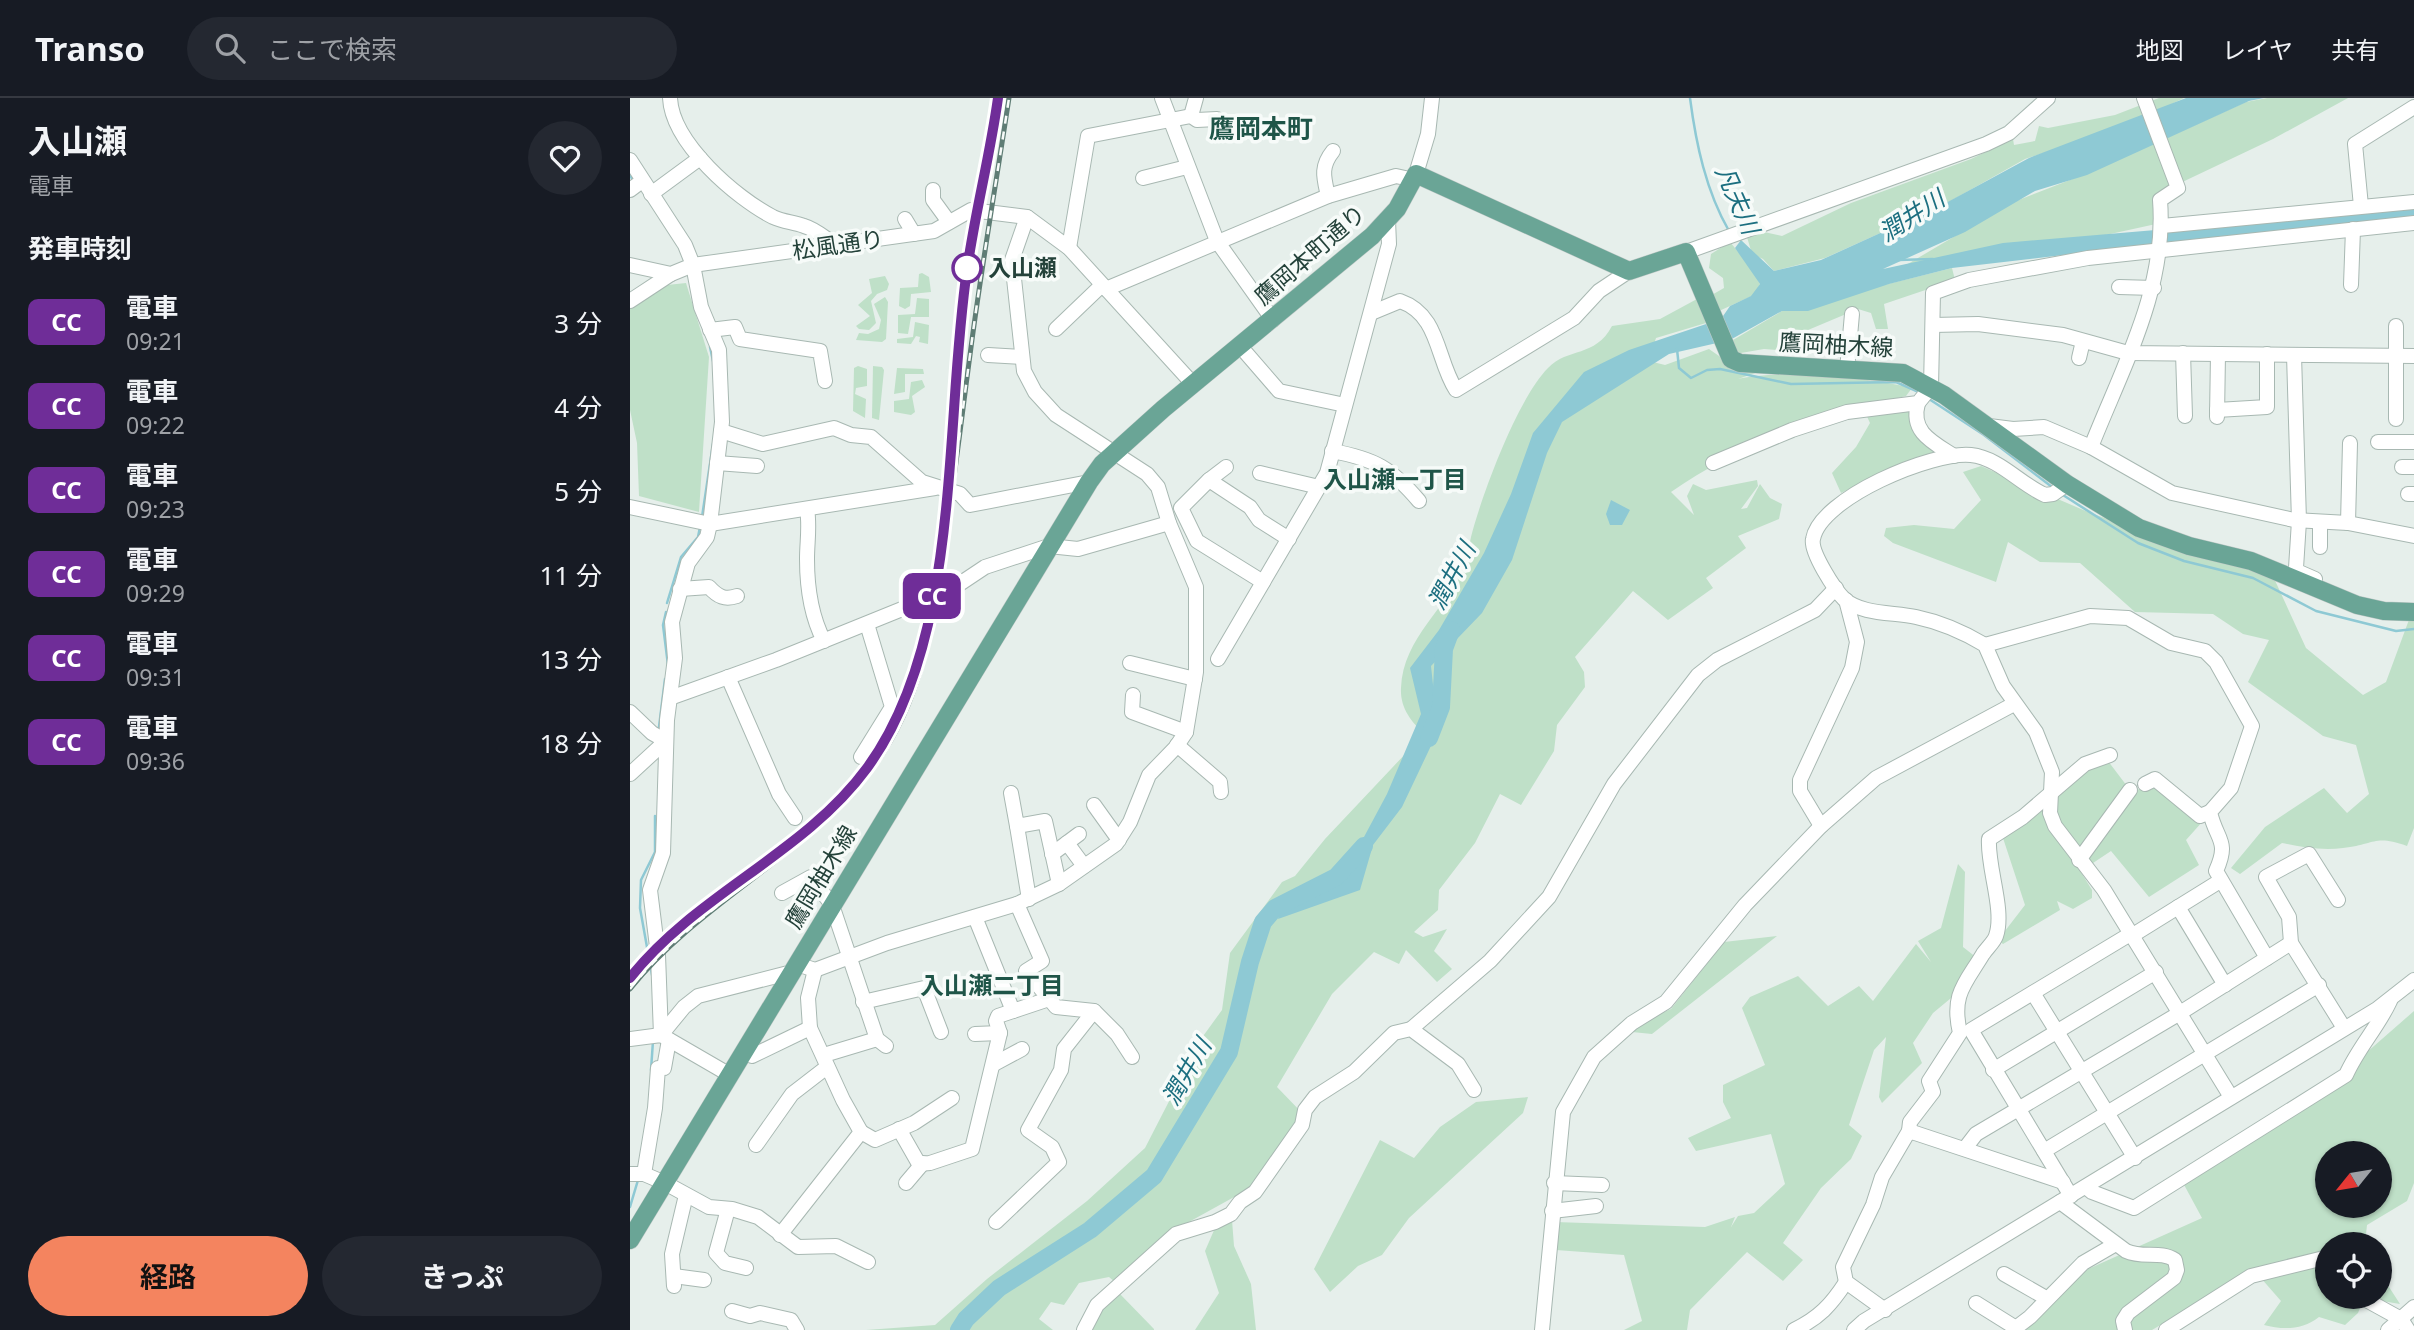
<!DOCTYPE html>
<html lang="ja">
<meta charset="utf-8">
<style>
body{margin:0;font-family:"Noto Sans","Noto Sans JP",sans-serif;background:#242831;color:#f1f3f6;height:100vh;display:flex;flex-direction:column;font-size:26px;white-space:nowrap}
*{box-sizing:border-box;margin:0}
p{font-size:23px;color:#9ea1a6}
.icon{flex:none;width:38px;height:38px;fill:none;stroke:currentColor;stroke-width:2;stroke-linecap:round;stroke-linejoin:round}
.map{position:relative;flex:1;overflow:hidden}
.drawer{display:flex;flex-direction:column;background:#171b24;width:630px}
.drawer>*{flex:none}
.badge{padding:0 14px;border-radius:10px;font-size:24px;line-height:46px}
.needle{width:46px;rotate:240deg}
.controls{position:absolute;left:1685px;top:1043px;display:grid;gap:14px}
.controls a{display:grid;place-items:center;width:77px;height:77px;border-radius:50%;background:#171b24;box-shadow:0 2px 5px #0004;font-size:35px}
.map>.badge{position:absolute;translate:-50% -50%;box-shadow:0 0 0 4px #fff}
h2{padding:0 28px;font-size:26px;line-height:63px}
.round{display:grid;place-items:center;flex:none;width:74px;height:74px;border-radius:37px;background:#242831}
.summary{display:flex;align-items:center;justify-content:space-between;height:119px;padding:0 28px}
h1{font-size:33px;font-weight:700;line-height:52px}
.cta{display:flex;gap:14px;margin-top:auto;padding:14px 28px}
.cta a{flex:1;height:80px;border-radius:42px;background:#f4845f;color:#111;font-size:28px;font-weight:700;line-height:80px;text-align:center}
.cta a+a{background:#242831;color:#f1f3f6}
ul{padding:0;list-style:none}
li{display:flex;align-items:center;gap:21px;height:84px;padding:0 28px}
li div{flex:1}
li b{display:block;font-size:26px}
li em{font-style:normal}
li .badge{min-width:77px;font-weight:700;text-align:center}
header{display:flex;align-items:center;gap:42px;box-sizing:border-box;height:98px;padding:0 35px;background:#171b24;border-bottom:2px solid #363941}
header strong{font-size:33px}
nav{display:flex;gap:38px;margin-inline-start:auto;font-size:24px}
.search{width:490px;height:63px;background:#242831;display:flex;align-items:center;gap:18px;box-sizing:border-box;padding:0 24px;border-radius:38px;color:#9ea1a6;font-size:26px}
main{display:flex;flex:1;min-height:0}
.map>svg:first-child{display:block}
.green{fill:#bfe0c8;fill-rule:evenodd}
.water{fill:#8ec9d4}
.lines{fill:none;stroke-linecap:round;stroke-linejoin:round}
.stream{stroke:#8ec9d4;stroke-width:2.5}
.river{stroke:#8ec9d4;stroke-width:18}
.minor-casing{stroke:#a8b8b2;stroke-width:16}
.major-casing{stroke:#c2cac8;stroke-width:19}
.minor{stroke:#fff;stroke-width:14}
.major{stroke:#6aa596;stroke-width:18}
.rail-casing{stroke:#5f7d75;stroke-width:5}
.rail{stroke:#f7fbf9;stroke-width:2.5;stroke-dasharray:8;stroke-linecap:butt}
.line-casing{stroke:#fff;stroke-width:16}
.line{stroke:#6f2d98;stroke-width:10}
.stop-dot{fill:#fff;stroke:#6f2d98;stroke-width:3.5}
.labels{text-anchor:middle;stroke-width:7;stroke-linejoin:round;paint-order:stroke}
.street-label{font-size:23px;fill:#24423a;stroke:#f7fbf9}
.stop-label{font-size:23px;font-weight:bold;fill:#24423a;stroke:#f7fbf9;text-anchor:start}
.water-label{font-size:24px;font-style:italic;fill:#1c6f80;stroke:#f7fbf9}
.neighbourhood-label{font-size:24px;font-weight:bold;fill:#1f5548;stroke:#f7fbf9}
.quarter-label{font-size:26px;font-weight:bold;fill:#1f5548;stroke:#f7fbf9}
</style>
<header>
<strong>Transo</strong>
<div class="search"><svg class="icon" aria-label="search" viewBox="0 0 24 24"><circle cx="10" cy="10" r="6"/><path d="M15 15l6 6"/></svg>ここで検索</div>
<nav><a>地図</a><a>レイヤ</a><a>共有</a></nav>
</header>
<main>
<section class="drawer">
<div class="summary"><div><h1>入山瀬</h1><p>電車</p></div><a class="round"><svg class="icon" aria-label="heart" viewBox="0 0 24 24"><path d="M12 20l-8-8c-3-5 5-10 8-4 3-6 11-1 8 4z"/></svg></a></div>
<h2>発車時刻</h2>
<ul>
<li><span class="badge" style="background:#6f2d98;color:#fff">CC</span><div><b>電車</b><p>09:21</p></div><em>3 分</em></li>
<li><span class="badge" style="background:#6f2d98;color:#fff">CC</span><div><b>電車</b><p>09:22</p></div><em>4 分</em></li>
<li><span class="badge" style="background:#6f2d98;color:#fff">CC</span><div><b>電車</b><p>09:23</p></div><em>5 分</em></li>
<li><span class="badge" style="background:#6f2d98;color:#fff">CC</span><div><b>電車</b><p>09:29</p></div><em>11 分</em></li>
<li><span class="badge" style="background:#6f2d98;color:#fff">CC</span><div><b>電車</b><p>09:31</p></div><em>13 分</em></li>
<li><span class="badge" style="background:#6f2d98;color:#fff">CC</span><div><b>電車</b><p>09:36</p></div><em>18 分</em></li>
</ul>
<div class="cta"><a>経路</a><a>きっぷ</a></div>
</section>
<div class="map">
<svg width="1784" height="1232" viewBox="0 0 1784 1232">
<rect width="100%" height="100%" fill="#e6efeb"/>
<g class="green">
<polygon points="1529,0 1554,0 1498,27 1395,61 1317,105 1195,160 1144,173 1133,161 1122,156 1117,139 1134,134 1152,138 1221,105 1341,61 1383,41 1384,47 1405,43 1409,28 1418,30 1485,17"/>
<polygon points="1637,0 1718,0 1643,41 1525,97 1526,126 1462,140 1271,170 1381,105 1463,73 1616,4"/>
<polygon points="1100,144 1123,172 1130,186 1124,197 1089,213 1080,198 1094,190 1093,180 1079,170 1081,156"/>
<polygon points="1322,170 1325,182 1254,206 1258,231 1246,231 1241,215 1228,211 1159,240 1160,253 1134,251 1105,256 1098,245 1152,213 1178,212 1246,189"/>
<polygon points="292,175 299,179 301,194 281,196 280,208 275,211 269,208 270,190 288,189 289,176"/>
<polygon points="255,178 259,186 257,192 247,196 241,203 246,225 239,232 229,231 226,228 240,218 228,207 242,195 239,181"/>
<polygon points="56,185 79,259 69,414 9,398 7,345 0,312 0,206 37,187"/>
<polygon points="255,199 258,204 256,241 252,244 226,242 229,235 238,236 249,231 251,222 244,206"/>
<polygon points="287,200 299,201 299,219 281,219 278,236 268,235 268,217 285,216"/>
<path d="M1067 201 1076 225 1026 240 1019 263 1035 267 1079 251 1099 265 1134 272 1108 281C1152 271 1237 279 1282 290L1276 298C1194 317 1110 346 1041 394L1064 417 1057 398 1063 386 1076 392 1127 382 1128 388 1111 411 1117 410 1130 386 1140 400 1152 406 1149 421 1108 438 1116 450 1076 480 1083 490 1038 522 1003 493 945 559 954 574 955 589 927 627 924 653 891 707 870 696 845 745 809 792 808 812 784 834 793 839 817 831 804 853 822 871 807 884 776 852 769 866 744 854 702 896 647 989 674 1017 624 1088 548 1130 486 1185 479 1179 449 1185 434 1207 421 1204 409 1221 423 1232H236L305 1227 357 1181 457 1103 515 1050 571 941 592 912 600 855 652 784 665 778 695 741 794 636C781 623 770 610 771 590 773 539 818 509 837 465 840 457 839 447 841 439 852 396 888 300 918 270 938 249 965 260 982 228L1030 221Z"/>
<polygon points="285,224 299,227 298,246 289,244 290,239 286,238 281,246 267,245 267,241 283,239"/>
<polygon points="228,268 237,271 237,288 226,290 225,296 236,301 235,320 223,313 224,270"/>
<polygon points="243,268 252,269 254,272 249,322 242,320"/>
<polygon points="267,270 293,271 294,276 275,276 275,294 264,296"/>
<polygon points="292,282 295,289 282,298 285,314 281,317 264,314 264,303 279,301 281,284"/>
<polygon points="1284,306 1284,327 1312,354 1271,365 1211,395 1202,375 1226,349 1240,325 1234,312"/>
<path d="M1351 368 1458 414 1580 458 1642 476 1676 550 1733 597 1756 584 1780 519 1784 518V730L1777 748C1744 736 1744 747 1713 750 1693 753 1671 749 1652 745L1610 776 1601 770 1635 729 1694 690 1717 715 1739 696 1726 647 1693 638 1618 584 1639 542 1613 536 1583 516 1505 514 1450 465 1410 464 1378 444 1366 484 1263 445 1254 438 1256 430 1284 427 1324 431 1351 402 1333 374Z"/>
<polygon points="1478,663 1500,692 1526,690 1573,723 1556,742 1569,767 1519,799 1481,753 1460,767 1444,763 1462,792 1462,800 1443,811 1427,803 1430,812 1373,846 1368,842 1395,807 1373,740 1456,670"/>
<polygon points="1328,766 1335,774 1333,849 1347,860 1338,886 1303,915 1283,945 1292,965 1252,1005 1249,999 1256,939 1244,952 1219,1027 1232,1038 1221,1061 1191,1090 1153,1145 1173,1162 1153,1183 1117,1154 1060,1212 1057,1232 994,1232 1012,1223 994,1157 926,1152 925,1124 1075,1129 1105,1119 1101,1129 1108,1118 1124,1115 1155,1086 1141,1036 1066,1053 1058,1040 1101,1020 1093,1004 1093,987 1135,967 1112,910 1120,899 1168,878 1198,908 1229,888 1243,903 1286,846 1301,864 1288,843 1311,830"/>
<polygon points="1147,838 1022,936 1002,934 1006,926 1041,911 1094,844"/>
<path d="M1784 913V1085L1777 1103 1737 1127 1735 1146H1698L1697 1158 1625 1171 1522 1232H1380L1418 1189 1572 1120 1552 1083 1726 974 1728 962ZM1698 1055H1750V1108H1698Z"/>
<polygon points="898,999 893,1015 779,1120 752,1157 728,1168 700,1194 684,1171 750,1042 784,1060 810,1029 846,1004"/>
<polygon points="602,1122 604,1148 621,1186 626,1232 565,1232 589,1195 575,1153 585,1130"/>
<path d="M1697 1161 1698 1199H1750V1175L1770 1206 1734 1200 1728 1215 1715 1227 1689 1219C1673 1232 1653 1232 1634 1227L1651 1203 1630 1179Z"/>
<polygon points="489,1195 524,1231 524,1232 458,1232 468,1213"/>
</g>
<g class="water">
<polygon points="1556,0 1634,0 1619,3 1457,77 1405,93 1335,134 1253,171 1373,145 1784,110 1784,122 1578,140 1322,170 1259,186 1178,213 1152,213 1100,242 1039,256 932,324 917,355 882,462 852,515 801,568 808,633 772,709 743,747 730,792 648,821 656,796 712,780 757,696 791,616 780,570 809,532 854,455 881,396 903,335 954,274 999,252 1091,221 1100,208 1121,198 1130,186 1105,150 1111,142 1144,173 1191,162 1314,106 1399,60"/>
<polygon points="981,402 1000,412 992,427 980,427 976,416"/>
</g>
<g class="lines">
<g class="stream">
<path d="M1060 0C1066 46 1076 93 1099 133"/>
<polyline points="0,77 4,84"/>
<polyline points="1268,162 1303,161"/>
<polyline points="80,249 83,263"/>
<polyline points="1047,251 1049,270 1061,280 1077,272 1090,271 1161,286 1266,284 1291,295"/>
<polyline points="1299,301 1354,337 1422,389"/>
<polyline points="1433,397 1508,445 1554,463 1623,480 1686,513 1766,533 1784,531"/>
<polyline points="72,419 83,346"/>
<polyline points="37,505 51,459 68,439 70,429"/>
<polyline points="36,514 33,527 38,567"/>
<polyline points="29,629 35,581"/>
<polyline points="22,877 10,810 11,782 25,754 25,718"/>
<polyline points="21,972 23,943"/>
<polyline points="0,1109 8,1082"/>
</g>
<g class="river">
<polyline points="799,640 811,609 814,551 821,532"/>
<polyline points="329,1232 336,1221 369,1190 460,1132 524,1078 599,954 620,864 633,824 645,810 706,779 734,748"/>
</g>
<g class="minor-casing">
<g id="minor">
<path d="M40 0C42 45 106 100 143 119 154 124 163 124 174 128 185 131 196 141 206 147"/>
<polyline points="532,0 587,143 643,222"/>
<polyline points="561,18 566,0"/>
<polyline points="0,62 55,147 63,167 71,209 89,252 92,324 80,426 77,439 58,465 42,524 45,560 37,622 33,755 20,792 28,857 31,937"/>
<polyline points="786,76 798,36 802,0"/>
<polyline points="513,80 557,69"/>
<polyline points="0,92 12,83"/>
<polyline points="303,92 303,102 319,124"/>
<polyline points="21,96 70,60"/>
<path d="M698 98C694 80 690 69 703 53"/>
<polyline points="1731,108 1725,46 1784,9"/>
<polyline points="275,121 284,136"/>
<polyline points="1532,128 1784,104"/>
<polyline points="439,150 458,38 561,18 567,22 587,21"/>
<polyline points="1056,154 1356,46 1379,35 1418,0"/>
<polyline points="0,167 41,176 63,167 304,133 341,112 397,119 439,150 563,286"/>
<polyline points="1721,187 1723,131"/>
<polyline points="1489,189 1524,190"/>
<polyline points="476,191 698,98 766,78 784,82"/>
<polyline points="0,203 41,176"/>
<path d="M741 215 770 203C810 217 806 261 826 292L944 220 969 193 999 173"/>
<polyline points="1303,227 1348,226 1433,237 1498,255 1784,258"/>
<polyline points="1766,228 1766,321"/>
<polyline points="426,231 472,187"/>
<polyline points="80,232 105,229 110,241 190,253 195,283"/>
<polyline points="610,248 649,293 715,307"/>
<polyline points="1553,255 1555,318"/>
<polyline points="358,257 392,259"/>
<polyline points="1664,257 1669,423 1666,470 1669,474 1685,481"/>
<polyline points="1449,260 1453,243"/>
<polyline points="1217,272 1222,216"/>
<path d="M1288 305C1280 334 1302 344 1324 358"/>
<polyline points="1587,312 1637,309 1637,256"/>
<polyline points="1587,319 1588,256"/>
<polyline points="1359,328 1383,331 1414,329 1461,349 1542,395 1664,422 1718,425 1784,438"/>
<polyline points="91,333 133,346 204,330 221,337 241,339 292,384 330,396 340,407 459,384"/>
<polyline points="1748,344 1784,344"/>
<path d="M1461 349C1493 268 1537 190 1530 102L1548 90 1514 0"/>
<path d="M702 353C745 361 761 370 789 403"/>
<polyline points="87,365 127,368"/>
<polyline points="1083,365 1162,332 1217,314 1288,305 1301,289 1303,195 1339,182 1458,160 1784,125"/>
<polyline points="1772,369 1784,369"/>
<polyline points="630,375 689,389"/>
<polyline points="579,382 596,369"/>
<path d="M1437 386 1423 396 1415 397C1390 386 1369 360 1341 357 1303 353 1190 400 1183 441 1180 454 1205 492 1214 501 1232 517 1264 514 1286 519 1310 524 1335 535 1355 547L1373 588 1406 634 1422 674 1420 715 1425 728 1474 792 1601 999"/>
<polyline points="1778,396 1784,396"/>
<polyline points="0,409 80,426 305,390"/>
<path d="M177 411C180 428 177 444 177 461 177 489 182 520 194 543"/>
<polyline points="1690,424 1690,449"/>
<polyline points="1718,425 1720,345"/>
<polyline points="633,484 567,443 551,410 579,382 620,409 629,422 659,441"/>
<path d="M50 491 79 489C88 499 95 502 107 498"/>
<path d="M1355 547 1460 518 1498 520 1541 545 1575 553 1586 564 1622 628 1601 690 1580 714C1586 742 1600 742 1586 773L1637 860"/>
<polyline points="588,561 697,375 759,146 758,122"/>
<polyline points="500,565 565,581"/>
<polyline points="98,579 149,696 165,720"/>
<polyline points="503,597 502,614 556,634"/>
<polyline points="40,600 146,562 282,507 307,501 355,469 419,448 448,451 539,425"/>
<polyline points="0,614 22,635 36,643 0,676"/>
<polyline points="547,647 590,684 591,694"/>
<polyline points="231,659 262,609 237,526"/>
<polyline points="1515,686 1525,681 1570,718 1580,714"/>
<polyline points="381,695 387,728 415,723 429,786"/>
<polyline points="464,707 489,742"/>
<polyline points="387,728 399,801"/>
<polyline points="1191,728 1170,693 1170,682 1222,570 1227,544 1216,502"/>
<polyline points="437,745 454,768"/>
<polyline points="422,756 449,736"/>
<polyline points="1449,762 1500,692"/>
<polyline points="152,795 181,779 202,807 247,941 256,948"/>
<polyline points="1708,802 1679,756 1636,779 1659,819 1661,845 1714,930"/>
<polyline points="387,806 412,863 396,873 426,909 464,913"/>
<polyline points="1548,809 1595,887"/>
<polyline points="1503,837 1590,783"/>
<polyline points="167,866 185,872 257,845 387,806 429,786 486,746 500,724 519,677 546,649 556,634 566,574 566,489 539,425 528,389 517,376 426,317 405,294 394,273 382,162 397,119"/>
<polyline points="1403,895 1505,1060"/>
<polyline points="233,904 294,890 311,934"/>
<polyline points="383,913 419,901"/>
<polyline points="781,931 860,863 919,799 984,686 1068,577 1087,562 1185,512 1206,490"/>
<polyline points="345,936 370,935"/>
<polyline points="31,937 54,909 68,898 162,874"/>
<polyline points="0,941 31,937 100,977"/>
<polyline points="115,952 122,958 180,930"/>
<polyline points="194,957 247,941"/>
<polyline points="364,966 392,951"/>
<polyline points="1363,972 1526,874"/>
<polyline points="269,1031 289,1066 300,1065 342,1051 370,935 366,923 368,918 383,913 345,819"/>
<path d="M1279 1033 1280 1024 1303 994 1299 983 1330 935C1321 896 1335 886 1353 856 1357 850 1364 844 1366 838 1375 812 1357 769 1359 741L1393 719 1455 666 1480 657"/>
<polyline points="231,1034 245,1042 284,1025 322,1000"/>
<polyline points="126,1047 162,996 197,969"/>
<polyline points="1336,1049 1346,1036 1550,915 1661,845"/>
<polyline points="1414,1053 1689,887"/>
<polyline points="0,1076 14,1076 35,1085 79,1109 102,1111 128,1119 168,1149 206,1148 238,1164"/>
<polyline points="14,1076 25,1010 28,970 34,970 39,942"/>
<polyline points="276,1085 293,1065"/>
<polyline points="924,1085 972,1087"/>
<path d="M1456 1089 1462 1094 1504 1110 1716 977C1728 950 1748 929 1760 903"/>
<polyline points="1441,1098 1341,932 1502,835"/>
<path d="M1430 1104 1496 1153C1513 1161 1530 1152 1545 1162L1547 1172 1544 1180 1498 1215 1493 1223 1495 1232"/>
<polyline points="98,1111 86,1155 95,1165 116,1170"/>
<polyline points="922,1113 966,1108"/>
<polyline points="366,1124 429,1064 422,1049 398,1032 431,972 434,951 464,913 487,936 502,959"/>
<polyline points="150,1137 231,1034 213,1002 180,930 178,900 185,872"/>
<polyline points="1374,1176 1416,1200"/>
<polyline points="44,1178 74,1182"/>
<polyline points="44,1188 42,1156 56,1097"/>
<polyline points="1731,1199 1771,1221 1778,1232"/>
<polyline points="1346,1205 1386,1230"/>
<polyline points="1255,1212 1216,1184 1213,1169 1243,1107 1252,1079 1279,1033 1433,1084"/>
<polyline points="102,1213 120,1218 130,1215 161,1222 167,1232"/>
<polyline points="454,1232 467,1207 546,1136 585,1124 601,1116 610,1104 625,1094 672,1027 675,1012 685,999 724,974 764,935 781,931 828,966 844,992"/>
<polyline points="912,1232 933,1014 964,959 1002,925 1036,904 1115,807 1191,728 1246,680 1384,606"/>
<path d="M1164 1232C1189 1220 1201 1207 1216 1184"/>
<polyline points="1224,1232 1234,1223 1747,911 1784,882"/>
<polyline points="1383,1232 1400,1219 1453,1165 1484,1147"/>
<polyline points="1536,1232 1621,1178 1698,1159"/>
<polyline points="1758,1232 1784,1209"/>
</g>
</g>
<g class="major-casing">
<polyline id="major" points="0,1142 459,384 472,366 533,311 742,138 767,111 786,76 999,173 1056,154 1101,261 1110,265 1273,275 1314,297 1437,386 1509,430 1559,448 1621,463 1727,507 1754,513 1784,514"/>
</g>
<use href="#minor" class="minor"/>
<use href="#major" class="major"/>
<g class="rail-casing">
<g id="rail">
<polyline points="325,296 337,171 368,0"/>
<path d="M0 891C68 806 172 760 239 675 294 605 304 520 316 436 325 376 332 317 340 257 351 171 366 86 379 0"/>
</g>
</g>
<use href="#rail" class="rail"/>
</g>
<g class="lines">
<g class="line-casing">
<path id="line" d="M0 880C66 796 174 756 237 670 332 540 314 326 337 172 345 114 360 58 368 0"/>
</g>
<use href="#line" class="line"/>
</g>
<circle class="stop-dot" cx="337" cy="170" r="14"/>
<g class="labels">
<g class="street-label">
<text transform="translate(208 147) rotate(-8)" y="8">松風通り</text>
<text transform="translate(680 157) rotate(-41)" y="8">鷹岡本町通り</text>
<text transform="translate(1206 247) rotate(3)" y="8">鷹岡柚木線</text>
<text transform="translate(191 779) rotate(-59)" y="8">鷹岡柚木線</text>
</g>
<g class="stop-label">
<text x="358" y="178">入山瀬</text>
</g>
<g class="water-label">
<text transform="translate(1107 102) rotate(66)" y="8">凡夫川</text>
<text transform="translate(1282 118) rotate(-33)" y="8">潤井川</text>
<text transform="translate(822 478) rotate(-62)" y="8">潤井川</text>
<text transform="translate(557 974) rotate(-60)" y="8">潤井川</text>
</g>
<g class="neighbourhood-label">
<text x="765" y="390">入山瀬一丁目</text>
<text x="362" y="896">入山瀬二丁目</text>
</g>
<g class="quarter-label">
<text x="631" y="40">鷹岡本町</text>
</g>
</g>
</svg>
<div class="controls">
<a><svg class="needle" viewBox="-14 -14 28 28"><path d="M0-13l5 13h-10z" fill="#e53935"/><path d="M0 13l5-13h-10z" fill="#9ea1a6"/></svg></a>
<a><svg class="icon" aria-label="locate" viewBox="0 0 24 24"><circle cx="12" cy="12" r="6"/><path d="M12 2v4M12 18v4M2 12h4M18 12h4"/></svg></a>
</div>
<b class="badge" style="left:302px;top:498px;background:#6f2d98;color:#fff">CC</b>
</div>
</main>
